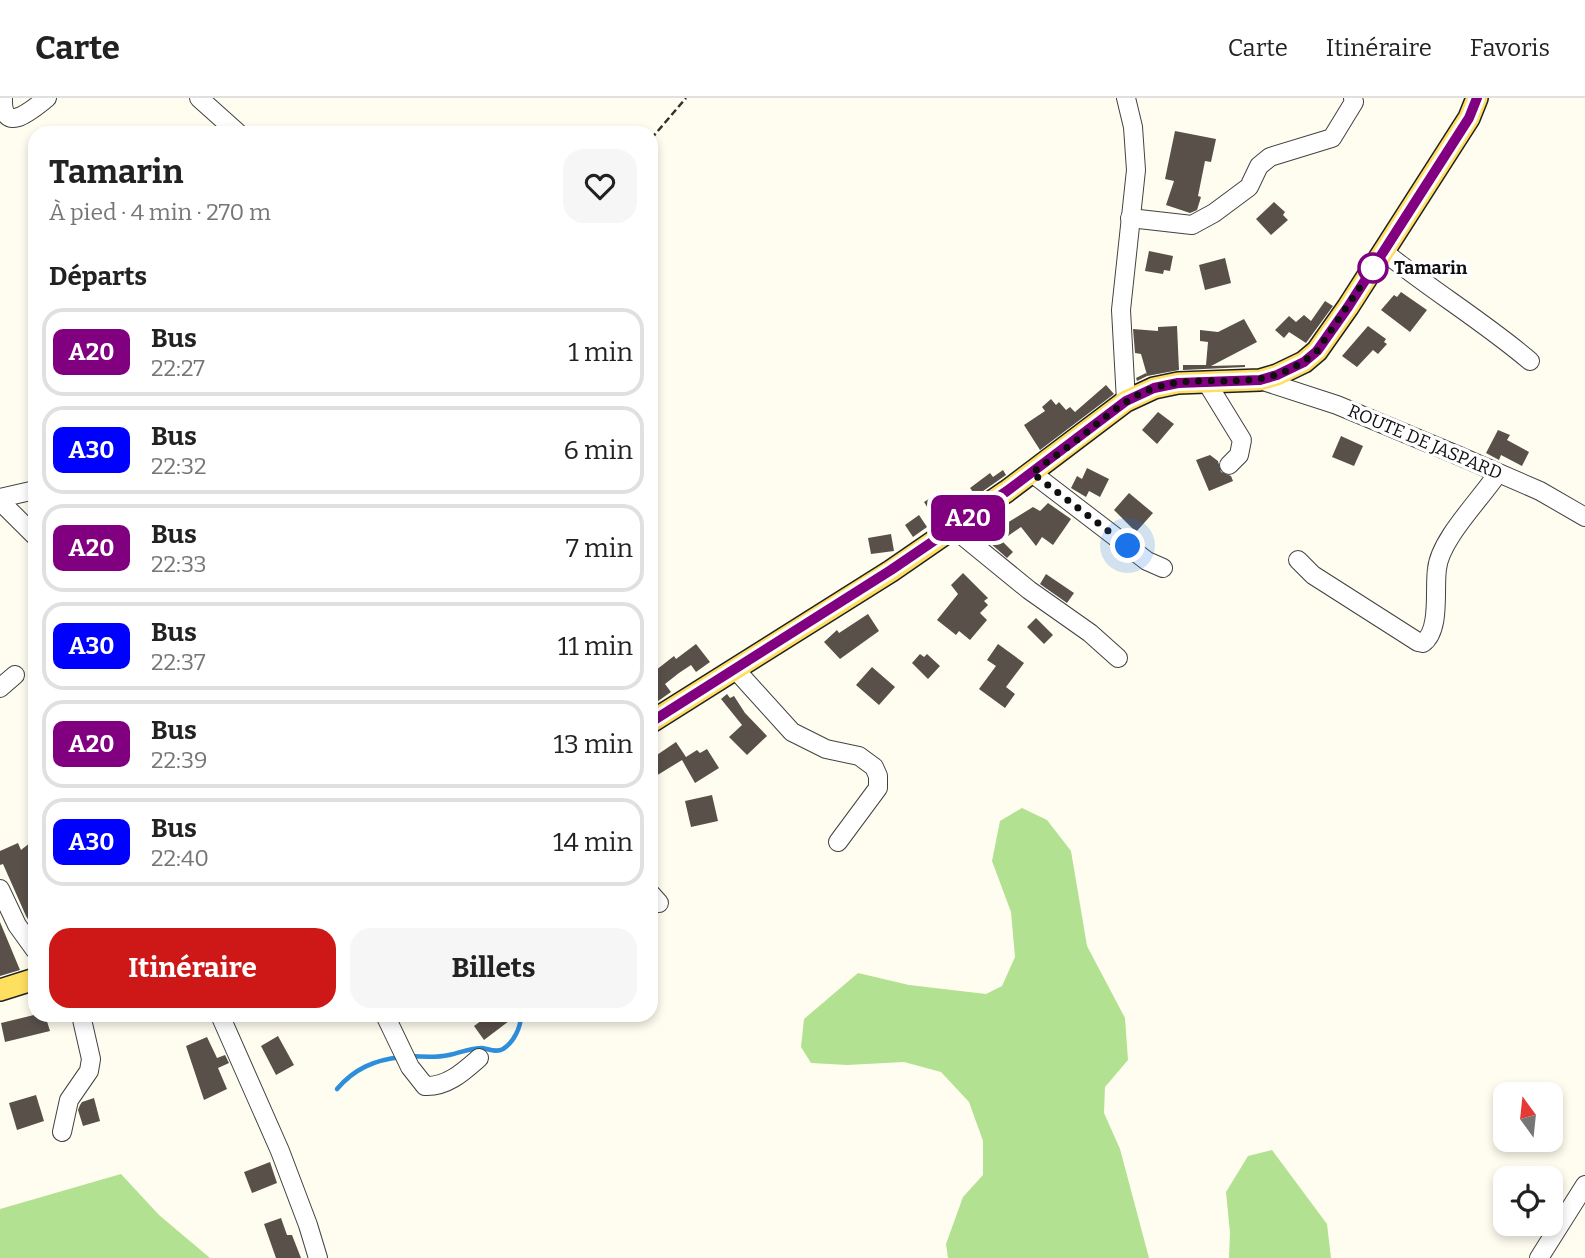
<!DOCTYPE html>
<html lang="fr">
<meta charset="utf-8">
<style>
body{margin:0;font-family:Bitter,serif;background:#f6f6f6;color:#222;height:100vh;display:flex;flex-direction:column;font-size:26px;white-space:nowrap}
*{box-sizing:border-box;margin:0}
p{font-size:23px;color:#767676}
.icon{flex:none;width:38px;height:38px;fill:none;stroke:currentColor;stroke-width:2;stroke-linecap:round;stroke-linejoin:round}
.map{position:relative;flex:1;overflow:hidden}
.panel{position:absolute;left:28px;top:28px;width:630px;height:896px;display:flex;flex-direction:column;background:#fff;border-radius:21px;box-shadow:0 4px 10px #0003}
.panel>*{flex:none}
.badge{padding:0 14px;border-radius:10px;font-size:24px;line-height:46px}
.needle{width:46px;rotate:345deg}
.buttons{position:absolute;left:1493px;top:984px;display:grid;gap:14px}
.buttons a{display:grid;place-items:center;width:70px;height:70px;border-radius:14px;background:#fff;box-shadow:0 4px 10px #0003;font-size:35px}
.you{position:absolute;width:35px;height:35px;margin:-18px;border:5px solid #fff;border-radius:50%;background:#1a73e8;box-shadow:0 0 0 10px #1a73e833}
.map>.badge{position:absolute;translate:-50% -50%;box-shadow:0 0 0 4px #fff}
h2{padding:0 21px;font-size:26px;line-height:63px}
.round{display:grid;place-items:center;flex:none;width:74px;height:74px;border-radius:21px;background:#f6f6f6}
.head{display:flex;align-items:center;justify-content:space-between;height:119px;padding:0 21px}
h1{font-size:33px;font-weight:700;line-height:52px}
.primary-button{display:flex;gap:14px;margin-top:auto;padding:14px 21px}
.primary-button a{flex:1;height:80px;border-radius:21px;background:#ce1717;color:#fff;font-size:28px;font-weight:700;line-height:80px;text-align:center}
.primary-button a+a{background:#f6f6f6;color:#222}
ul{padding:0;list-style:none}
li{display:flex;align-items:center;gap:21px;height:88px;margin:0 14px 10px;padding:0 7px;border:4px solid #e0e0e0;border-radius:21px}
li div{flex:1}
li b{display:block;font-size:26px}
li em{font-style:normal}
li .badge{min-width:77px;font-weight:700;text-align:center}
header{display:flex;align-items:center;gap:42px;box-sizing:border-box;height:98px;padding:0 35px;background:#fff;border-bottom:2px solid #e0e0e0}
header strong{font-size:33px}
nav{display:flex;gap:38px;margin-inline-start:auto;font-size:24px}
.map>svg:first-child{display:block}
.forest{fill:#b2e192}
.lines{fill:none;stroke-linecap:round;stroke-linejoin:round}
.stream{stroke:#2d8edc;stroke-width:4.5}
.building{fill:#59504a}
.minor-casing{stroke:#424242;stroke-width:20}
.major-casing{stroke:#202020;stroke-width:24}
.path{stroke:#313131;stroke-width:2.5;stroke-dasharray:7 3.5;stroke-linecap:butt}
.minor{stroke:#fff;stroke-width:18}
.major{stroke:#ffdf60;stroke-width:21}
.line-casing{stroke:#fff;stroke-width:16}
.line{stroke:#800080;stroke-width:10}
.walk{stroke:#0f0f0f;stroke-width:7;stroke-dasharray:0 12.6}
.stop-dot{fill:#fff;stroke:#800080;stroke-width:3.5}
.labels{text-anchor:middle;stroke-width:7;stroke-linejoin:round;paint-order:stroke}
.stop-label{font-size:18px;font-weight:bold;fill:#0f0f0f;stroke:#fff;text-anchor:start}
.street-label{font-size:18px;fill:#0f0f0f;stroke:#fff}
</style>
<header>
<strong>Carte</strong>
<nav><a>Carte</a><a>Itinéraire</a><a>Favoris</a></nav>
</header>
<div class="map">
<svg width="1585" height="1160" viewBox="0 0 1585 1160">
<rect width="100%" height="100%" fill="#fffdf0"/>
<g class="forest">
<polygon points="1022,710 1047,722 1071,753 1087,848 1125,920 1128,962 1105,989 1104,1015 1120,1051 1149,1160 948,1160 946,1146 963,1099 983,1077 983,1043 969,1004 941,974 904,964 847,967 811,965 801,949 804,921 858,875 909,887 986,896 1002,888 1015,859 1011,814 992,763 1000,723"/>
<polygon points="1272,1052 1327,1126 1331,1160 1229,1160 1230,1135 1226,1094 1248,1058"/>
<polygon points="121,1076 159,1117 210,1160 0,1160 0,1111"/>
</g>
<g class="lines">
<g class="stream">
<path d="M410 958C423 959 436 960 449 957 460 955 470 950 482 950 489 951 496 955 503 951 514 944 521 929 521 917"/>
<path d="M337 991C354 971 374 962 401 959"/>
</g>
</g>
<g class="building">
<polygon points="1175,33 1216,41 1211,64 1205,63 1198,98 1201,99 1197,112 1190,115 1166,107 1174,83 1165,81"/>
<polygon points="1274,104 1285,114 1283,117 1288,122 1271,137 1256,121"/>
<polygon points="1149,153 1173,158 1170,173 1164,172 1163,176 1145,173"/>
<polygon points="1225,160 1231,185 1205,192 1199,167"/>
<polygon points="1401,194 1427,212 1410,234 1381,212 1394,197 1397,199"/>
<polygon points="1325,203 1333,208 1306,245 1289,234 1284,240 1275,232 1289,218 1296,224 1304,217 1311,223"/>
<polygon points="1244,221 1257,244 1211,268 1245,267 1245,269 1183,272 1183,267 1206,267 1208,244 1200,243 1200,232 1218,234"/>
<polygon points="1177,228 1179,272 1147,278 1137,283 1136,280 1146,275 1147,277 1141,256 1135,255 1133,231 1158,233 1158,229"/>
<polygon points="1368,228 1386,241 1384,244 1387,246 1378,256 1373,252 1357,269 1342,258"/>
<polygon points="1106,287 1114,296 1040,352 1024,327 1045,313 1042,309 1051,301 1056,307 1059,304 1066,312 1070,309 1075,314"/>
<polygon points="1158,314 1174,326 1157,346 1142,332"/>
<polygon points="1498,332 1510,337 1507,342 1529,354 1522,368 1501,357 1499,362 1486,355"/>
<polygon points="1341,338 1363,348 1354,368 1332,359"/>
<polygon points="1210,357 1218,363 1221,374 1231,378 1233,383 1209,393 1196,362"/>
<polygon points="1087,370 1109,381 1100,399 1089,393 1086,399 1071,390 1077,378 1082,381"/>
<polygon points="1003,372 1006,377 976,398 970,390 990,375 993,379"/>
<polygon points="938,395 947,409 933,418 924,404"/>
<polygon points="1129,395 1153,415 1136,434 1114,412"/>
<polygon points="1048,405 1071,421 1053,447 1042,439 1036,448 1021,429 1008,438 1002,428 1033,409 1040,413"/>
<polygon points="919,417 927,429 913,439 905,427"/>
<polygon points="891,436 894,453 871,456 868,440"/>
<polygon points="996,437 1013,454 1007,460 989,444"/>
<polygon points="963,475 988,500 984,503 988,507 980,515 987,522 970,542 959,533 956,537 937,522 958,496 951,487"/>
<polygon points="1046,476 1074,495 1067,505 1040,486"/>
<polygon points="868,516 879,533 840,561 824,544 837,532 839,535"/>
<polygon points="1036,520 1053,537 1044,546 1027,529"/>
<polygon points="696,546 710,564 696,574 691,567 679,575 665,586 671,594 651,608 651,576 674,558 676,561"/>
<polygon points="998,546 1024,565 1006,589 1015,596 1005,610 979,591 996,568 987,562"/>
<polygon points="920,556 924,559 927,556 940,568 928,581 912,565"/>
<polygon points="872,569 895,589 879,607 856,587"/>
<polygon points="727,596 730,600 734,598 745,615 767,638 747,657 729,639 742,627 721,601"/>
<polygon points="676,644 686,659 697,652 700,655 707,651 719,670 695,685 682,662 651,681 651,661"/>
<polygon points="712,697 718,723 691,729 685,703"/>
<polygon points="35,741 35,833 26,818 3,766 0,767 0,753 18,745 21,752"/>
<polygon points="0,824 20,872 0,878"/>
<polygon points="34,917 45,917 50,933 5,944 1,925"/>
<polygon points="489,917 517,917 484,942 474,928"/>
<polygon points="278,938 294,967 276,977 261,948"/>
<polygon points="207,939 217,960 225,957 229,965 218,970 227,991 204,1002 186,948"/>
<polygon points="36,997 44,1023 17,1032 9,1005"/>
<polygon points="94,1000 100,1023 83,1028 78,1012 80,1007 82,1004"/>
<polygon points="270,1064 277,1085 252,1095 244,1074"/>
<polygon points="281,1120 287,1137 292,1137 301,1160 276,1160 264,1126"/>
</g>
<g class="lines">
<g class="minor-casing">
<g id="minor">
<path d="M3 0C2 39 33 11 47 0"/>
<polyline points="199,0 238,35"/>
<polyline points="1126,0 1133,29 1136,72 1121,212 1126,303"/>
<polyline points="1130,120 1192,127 1214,115 1249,89 1259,68 1270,59 1332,40 1354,4 1353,0"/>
<path d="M1383 153C1431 192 1483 223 1530 263"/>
<polyline points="1260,282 1337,307 1457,357 1540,393 1585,419"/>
<polyline points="1207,285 1242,342 1239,357 1229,367"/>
<polyline points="1032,375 1147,463 1163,470"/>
<polyline points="0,400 35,392"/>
<polyline points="0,403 35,438"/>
<polyline points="953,430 1029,492 1090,535 1118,560"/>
<path d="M1298 462 1313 477 1418 544 1423 545C1441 532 1434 491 1437 471 1440 441 1481 401 1498 375"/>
<polyline points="735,571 792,634 826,651 859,658 874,669 878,678 878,690 838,744"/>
<polyline points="0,590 15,577"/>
<polyline points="0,791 17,827 35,852"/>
<polyline points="651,796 659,805"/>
<polyline points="220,917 280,1053 308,1127 318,1160"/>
<path d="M385 917 410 969 425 988C447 989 463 974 479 960"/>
<polyline points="62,1034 69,1002 89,973 91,961 81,917"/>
<polyline points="1539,1160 1585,1087"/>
</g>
</g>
<g class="major-casing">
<g id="major">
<polyline points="651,624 891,473 1007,393 1126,303 1154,290 1178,285 1260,282 1277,277 1304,264 1317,253 1348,209 1469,20 1477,0"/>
<polyline points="0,892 35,881"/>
</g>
</g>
<polyline class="path" points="651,41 686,0"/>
<use href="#minor" class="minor"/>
<use href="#major" class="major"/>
</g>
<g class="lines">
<g class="line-casing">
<polyline id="line" points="651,624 891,472 1007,393 1126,303 1154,290 1178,285 1260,282 1277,277 1304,264 1317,253 1348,209 1469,20 1477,0"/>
</g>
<use href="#line" class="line"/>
<path class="walk" d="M1128 448 1032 375C1049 362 1067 350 1083 337 1106 319 1127 299 1154 290 1214 271 1260 302 1317 253L1373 170"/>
</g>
<circle class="stop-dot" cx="1373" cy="170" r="14"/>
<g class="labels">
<g class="stop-label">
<text x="1394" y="176">Tamarin</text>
</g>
<g class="street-label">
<text transform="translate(1425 344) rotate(23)" y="6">ROUTE DE JASPARD</text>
</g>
</g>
</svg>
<div class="buttons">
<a><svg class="needle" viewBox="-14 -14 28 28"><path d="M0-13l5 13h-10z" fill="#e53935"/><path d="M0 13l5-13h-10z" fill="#767676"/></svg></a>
<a><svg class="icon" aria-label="locate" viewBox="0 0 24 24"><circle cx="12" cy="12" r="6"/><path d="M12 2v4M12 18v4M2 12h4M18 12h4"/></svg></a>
</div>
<div class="you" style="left:1128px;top:448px"></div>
<b class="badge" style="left:968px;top:420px;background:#800080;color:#fff">A20</b>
<section class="panel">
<div class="head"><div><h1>Tamarin</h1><p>À pied · 4 min · 270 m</p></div><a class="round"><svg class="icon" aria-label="heart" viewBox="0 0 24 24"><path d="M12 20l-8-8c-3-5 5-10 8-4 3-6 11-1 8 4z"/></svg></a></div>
<h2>Départs</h2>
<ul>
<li><span class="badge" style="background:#800080;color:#fff">A20</span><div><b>Bus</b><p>22:27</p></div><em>1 min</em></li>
<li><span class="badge" style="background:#00f;color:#fff">A30</span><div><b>Bus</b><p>22:32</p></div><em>6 min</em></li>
<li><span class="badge" style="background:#800080;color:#fff">A20</span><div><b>Bus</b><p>22:33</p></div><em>7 min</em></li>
<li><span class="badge" style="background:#00f;color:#fff">A30</span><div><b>Bus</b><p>22:37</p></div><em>11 min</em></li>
<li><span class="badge" style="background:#800080;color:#fff">A20</span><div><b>Bus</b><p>22:39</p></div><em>13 min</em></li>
<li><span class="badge" style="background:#00f;color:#fff">A30</span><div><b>Bus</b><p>22:40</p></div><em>14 min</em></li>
</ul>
<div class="primary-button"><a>Itinéraire</a><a>Billets</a></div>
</section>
</div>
